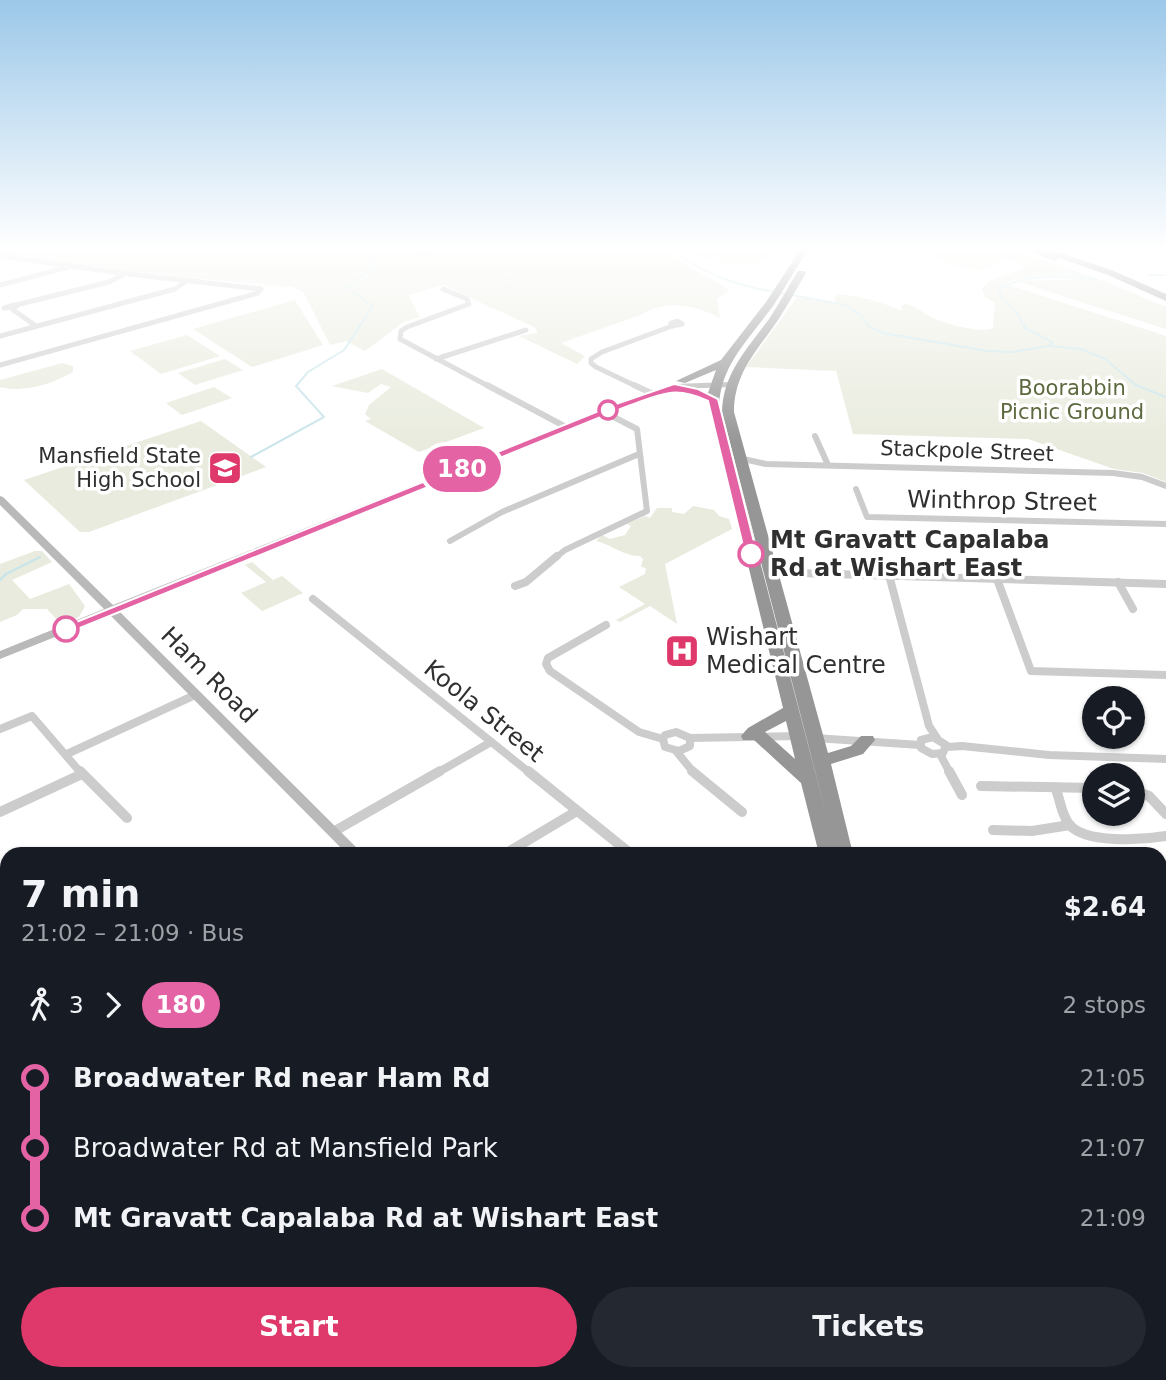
<!DOCTYPE html>
<meta charset="utf-8">
<style>
body{margin:0;font-family:"DejaVu Sans",sans-serif;background:#242831;color:#f1f3f6;height:100vh;display:flex;flex-direction:column;font-size:26px;white-space:nowrap}
*{box-sizing:border-box;margin:0}
p{font-size:23px;color:#9ea1a6}
.icon{flex:none;width:38px;height:38px;fill:none;stroke:currentColor;stroke-width:2;stroke-linecap:round;stroke-linejoin:round}
.map{position:relative;flex:1;overflow:hidden}
.sheet{position:absolute;left:0px;top:847px;width:1167px;height:534px;display:flex;flex-direction:column;background:#171b24;border-radius:21px 21px 0 0;box-shadow:0 2px 5px #0004}
.sheet>*{flex:none}
.badge{padding:0 14px;border-radius:23px;font-size:24px;line-height:46px}
.controls{position:absolute;left:1082px;top:686px;display:grid;gap:14px}
.controls a{display:grid;place-items:center;width:63px;height:63px;border-radius:50%;background:#171b24;box-shadow:0 2px 5px #0004;font-size:35px}
.map>.badge{position:absolute;translate:-50% -50%;box-shadow:0 0 0 4px #fff}
.legs{display:flex;align-items:center;gap:10px;height:77px;padding:0 21px;font-size:23px}
.legs p{margin-inline-start:auto}
.overview{display:flex;align-items:center;justify-content:space-between;height:119px;padding:0 21px}
h1{font-size:38px;font-weight:600;line-height:52px}
.cta{display:flex;gap:14px;margin-top:auto;padding:14px 21px}
.cta a{flex:1;height:80px;border-radius:42px;background:#de396a;color:#fff;font-size:28px;font-weight:600;line-height:80px;text-align:center}
.cta a+a{background:#242831;color:#f1f3f6}
ul{padding:0 21px;list-style:none}
li{display:flex;align-items:center;gap:24px;height:70px;font-size:26px}
li i{display:grid;place-items:center;width:10px;height:100%;margin:0 9px;background:currentColor}
li i::after{content:'';width:18px;height:18px;margin:-9px;border:5px solid;border-radius:50%;background:#171b24}
li p{margin-inline-start:auto}
li:first-child i{background:linear-gradient(#0000 50%,currentColor 0)}
li:last-child i{background:linear-gradient(currentColor 50%,#0000 0)}
.map>svg:first-child{display:block}
.green{fill:#e8ebdd}
.lines{fill:none;stroke-linecap:round;stroke-linejoin:round}
.stream-far1{stroke:#cae5ea;stroke-width:2}
.stream{stroke:#cae5ea;stroke-width:2.5}
.street-far4{stroke:#ccc;stroke-width:5}
.street-far3{stroke:#ccc;stroke-width:6}
.street-far2{stroke:#ccc;stroke-width:8}
.street-far1{stroke:#ccc;stroke-width:10}
.street{stroke:#ccc;stroke-width:12}
.secondary{fill:#b9b9b9;fill-rule:evenodd}
.highway{fill:#969696;fill-rule:evenodd}
.line-1{fill:#e463a4;stroke:#fff;stroke-width:2}
.stop-1-dot{fill:#fff;stroke:#e463a4;stroke-width:3.5}
.labels{text-anchor:middle;stroke-width:7;stroke-linejoin:round;paint-order:stroke}
.far-park-label{font-size:21px;fill:#5c693e;stroke:#fff}
.far-street-label{font-size:21px;fill:#2f2f2f;stroke:#fff}
.far-poi-label{font-size:21px;fill:#2f2f2f;stroke:#fff;text-anchor:end}
.street-label{font-size:24px;fill:#2f2f2f;stroke:#fff}
.stop-label{font-size:24px;font-weight:bold;fill:#2f2f2f;stroke:#fff;text-anchor:start}
.poi-label{font-size:24px;fill:#2f2f2f;stroke:#fff;text-anchor:start}
</style>
<div class="map">
<svg width="1166" height="1380" viewBox="0 0 1166 1380">
<rect width="100%" height="100%" fill="#fff"/>
<g class="green">
<path d="M0 250H386L394 253 396 252 390 250H403L401 252 428 250 425 253 431 250 542 252 670 250 678 257 680 262 730 290 717 299 720 318C697 305 666 299 643 314L561 343 585 356 577 364 519 336 537 333 536 328 443 285 408 295 420 317 404 322 365 351 346 341 330 345 304 293 293 287 147 274 0 254Z"/>
<path d="M690 250H784C763 261 736 274 714 257L707 259 694 256Z"/>
<path d="M915 250H1016L1096 278C1075 277 1022 272 1006 284L1166 336V482L1143 473 1114 469 1028 439 853 434 836 371 746 367 798 296 836 303 834 298 838 294C862 296 881 302 903 311L901 307 904 304C915 304 920 311 929 316 941 323 981 334 993 328L995 303 985 297 982 290C991 274 1011 277 1024 267L1022 263 1001 258C984 284 938 257 915 250Z"/>
<polygon points="1082,279 1102,280 1166,307 1166,329 1015,281"/>
<polygon points="295,300 323,345 252,367 193,329"/>
<polygon points="187,335 220,356 161,374 130,351"/>
<polygon points="225,359 243,370 195,385 178,373"/>
<path d="M62 363 73 366V372C52 384 24 393 0 387V380Z"/>
<polygon points="382,369 484,428 419,452 365,421 371,419 365,414 369,405 391,387 381,384 368,393 332,386"/>
<polygon points="214,387 232,398 182,415 166,403"/>
<polygon points="201,421 266,467 89,532 80,532 24,480"/>
<path d="M693 506 714 510 719 516 729 519 732 529 665 564 677 624 650 606 620 622 616 620 645 604 619 587 645 574 646 568 641 567 643 559 640 556C625 557 610 544 596 541L602 535 610 539 625 535 631 526 627 524 645 516 650 518 657 508H672V512L684 514Z"/>
<polygon points="35,551 42,551 52,562 12,580 30,599 69,584 85,606 79,617 61,624 47,609 23,609 17,615 0,622 0,564"/>
<polygon points="252,562 273,580 282,576 303,593 262,611 241,593 266,582 245,565"/>
<polygon points="1160,863 1166,863 1166,970 1160,964"/>
</g>
<g class="lines">
<g class="stream-far1">
<polyline points="311,250 324,250"/>
<polyline points="388,250 404,250"/>
<polyline points="414,250 425,253 430,250"/>
<polyline points="527,250 555,250"/>
<path d="M673 250C707 277 743 287 785 294"/>
<polyline points="1149,275 1166,275"/>
<polyline points="792,295 846,305 863,317 868,326 883,333 987,351 1012,352 1049,346 1081,349 1105,359 1136,385 1166,397"/>
<path d="M1050 345 1052 342 1025 328 1016 311 1001 296 999 289C1027 272 1066 277 1097 279"/>
<polyline points="251,457 324,417 296,386 308,372 344,350 373,306 348,288 376,264 369,251 364,250"/>
</g>
<polyline class="stream" points="0,580 6,574 40,557"/>
<g class="street-far4">
<polyline points="0,256 121,273"/>
<polyline points="130,274 120,273 261,289"/>
<polyline points="0,285 69,267"/>
<polyline points="443,289 467,299 469,304 407,327 401,331 400,339 490,387"/>
<polygon points="13,305 17,306 4,308"/>
<polyline points="16,305 109,282 123,275"/>
<polyline points="12,309 36,326"/>
<polygon points="677,321 682,324 672,326 671,323"/>
<polyline points="0,336 175,289 188,280"/>
<polyline points="436,359 526,330"/>
<polyline points="0,365 258,293 261,289"/>
<polyline points="638,387 596,367 591,363 591,359 602,352 672,326"/>
</g>
<g class="street-far3">
<polyline points="487,385 566,427"/>
<polyline points="634,385 653,394"/>
<polyline points="815,436 828,465"/>
<polyline points="739,458 766,464 1113,473 1142,477 1166,486"/>
<polyline points="856,489 867,517 1166,524"/>
<polyline points="450,541 502,512 639,454"/>
<polyline points="555,558 565,550 647,511 637,429 604,412"/>
</g>
<g class="street-far2">
<polyline points="768,563 798,573 1166,584"/>
<polyline points="889,575 929,726 937,738"/>
<polyline points="997,579 1031,671 1166,675"/>
<polyline points="1118,582 1133,609"/>
<polyline points="515,586 526,582 557,556"/>
<polyline points="313,599 530,773"/>
<polyline points="606,625 548,658 546,664 550,671 639,732 663,739"/>
<polyline points="0,729 32,716 81,773"/>
<polygon points="933,737 946,745 943,753 932,754 921,748 921,740"/>
<polyline points="690,738 799,736"/>
<polyline points="815,738 920,745"/>
<polyline points="663,739 665,747 679,751 690,746 690,738"/>
<polyline points="663,739 665,735 676,732 690,738"/>
<polyline points="947,747 962,746 1049,755 1166,759"/>
<polyline points="676,751 694,773"/>
<polyline points="67,754 195,695"/>
<polyline points="940,754 950,773"/>
<polyline points="437,773 491,742"/>
</g>
<g class="street-far1">
<polyline points="80,771 127,818"/>
<polyline points="528,771 631,854"/>
<polyline points="692,771 742,812"/>
<polyline points="949,771 962,795"/>
<polyline points="981,786 1094,788"/>
<path d="M1055 787C1060 798 1061 814 1069 824 1084 844 1143 840 1166 836"/>
<polyline points="1132,790 1149,796 1166,814"/>
<polyline points="0,812 82,774"/>
<polyline points="993,830 1032,831 1070,825"/>
<polyline points="333,832 440,771"/>
<polyline points="510,851 577,811"/>
<polyline points="0,984 7,995"/>
</g>
<g class="street">
<polyline points="1160,1121 1166,1122"/>
<polyline points="0,1179 7,1175"/>
<polyline points="0,1298 7,1293"/>
<polyline points="1160,1329 1166,1329"/>
<polyline points="250,1374 252,1380"/>
<polyline points="341,1380 348,1374"/>
<polyline points="515,1380 520,1374"/>
</g>
<polygon class="secondary" points="729,382 732,383 732,387 675,389 623,408 119,611 363,854 347,854 110,615 0,659 0,651 104,609 0,505 0,496 3,497 113,605 617,404 674,384"/>
<g class="highway">
<path d="M800 250H808C796 268 785 288 773 306 750 338 721 364 719 405L827 817 722 412C723 373 747 349 769 319 779 304 788 287 798 271H804L806 273C796 289 788 305 778 320 757 351 734 373 734 412L828 753 851 746 861 736H873L875 740 863 754 831 764 853 854H819L801 783 754 740H743L741 736 748 728 783 708 708 401 669 387 674 384 708 393 716 370 685 383 676 381 721 360 766 302ZM786 721 795 759 765 732Z"/>
<polygon points="1026,250 1053,250 1114,271 1166,294 1166,301 1108,275 1059,258 1055,261"/>
<polygon points="855,1374 886,1374 888,1380 857,1380"/>
<polygon points="947,1374 973,1374 974,1380 948,1380"/>
<polygon points="987,1374 1015,1374 1013,1380 985,1380"/>
</g>
</g>
<linearGradient id="sky" x2="0" y2="1"><stop stop-color="#9cc8e9"/><stop offset="0.56" stop-color="#fff"/><stop offset="1" stop-color="#fff" stop-opacity="0"/></linearGradient>
<rect width="1166" height="443" fill="url(#sky)"/>
<path class="line-1" d="M674 384 698 389 718 399 757 554 755 556 745 554 708 401C672 384 658 396 623 408L70 632H61L59 629 616 404Z"/>
<defs>
<g id="school-square" transform="scale(1.75)"><rect x="-9" y="-9" width="18" height="18" rx="4" fill="#de396a" stroke="#fff"/><path d="M0-5L7-2L0 1L-7-2ZM-4 1L0 2.5L4 1V4Q0 6-4 4Z" fill="#fff"/></g>
<g id="hospital-square" transform="scale(1.75)"><rect x="-9" y="-9" width="18" height="18" rx="4" fill="#de396a" stroke="#fff"/><path d="M-5-5h3v3.5h4V-5h3V5h-3V1.5h-4V5h-3Z" fill="#fff"/></g>
</defs>
<g fill-rule="evenodd">
<use href="#school-square" x="225" y="468"/>
<use href="#hospital-square" x="682" y="651"/>
</g>
<g class="stop-1-dot">
<circle cx="608" cy="410" r="9"/>
<circle cx="751" cy="554" r="12"/>
<circle cx="66" cy="629" r="12"/>
</g>
<g class="labels">
<g class="far-park-label">
<text x="1072" y="395">Boorabbin<tspan x="1072" dy="24">Picnic Ground</tspan></text>
</g>
<g class="far-street-label">
<text transform="translate(967 451) rotate(2)" y="7">Stackpole Street</text>
</g>
<g class="far-poi-label">
<text x="201" y="463">Mansfield State<tspan x="201" dy="24">High School</tspan></text>
</g>
<g class="street-label">
<text transform="translate(1002 501) rotate(1)" y="8">Winthrop Street</text>
<text transform="translate(209 675) rotate(45)" y="8">Ham Road</text>
<text transform="translate(484 711) rotate(39)" y="8">Koola Street</text>
</g>
<g class="stop-label">
<text x="770" y="548">Mt Gravatt Capalaba<tspan x="770" dy="28">Rd at Wishart East</tspan></text>
</g>
<g class="poi-label">
<text x="706" y="645">Wishart<tspan x="706" dy="28">Medical Centre</tspan></text>
</g>
</g>
</svg>
<div class="controls">
<a><svg class="icon" aria-label="locate" viewBox="0 0 24 24"><circle cx="12" cy="12" r="6"/><path d="M12 2v4M12 18v4M2 12h4M18 12h4"/></svg></a>
<a><svg class="icon" aria-label="layers" viewBox="0 0 24 24"><path d="M12 4l9 5-9 5-9-5zM3 14l9 5 9-5"/></svg></a>
</div>
<b class="badge" style="left:462px;top:469px;background:#e463a4;color:#fff">180</b>
<section class="sheet">
<div class="overview"><div><h1>7 min</h1><p>21:02 – 21:09 · Bus</p></div><b>$2.64</b></div>
<div class="legs"><svg class="icon" aria-label="walk" viewBox="0 0 24 24"><circle cx="13" cy="4" r="2"/><path d="M13 8l-2 6 4 7M11 14l-3 7M7 12l3-4h3l4 4"/></svg>3<svg class="icon" aria-label="forward" viewBox="0 0 24 24"><path d="M9 5l7 7-7 7"/></svg><b class="badge" style="background:#e463a4;color:#fff">180</b><p>2 stops</p></div>
<ul>
<li><i style="color:#e463a4"></i><b>Broadwater Rd near Ham Rd</b><p>21:05</p></li>
<li><i style="color:#e463a4"></i><span>Broadwater Rd at Mansfield Park</span><p>21:07</p></li>
<li><i style="color:#e463a4"></i><b>Mt Gravatt Capalaba Rd at Wishart East</b><p>21:09</p></li>
</ul>
<div class="cta"><a>Start</a><a>Tickets</a></div>
</section>
</div>
